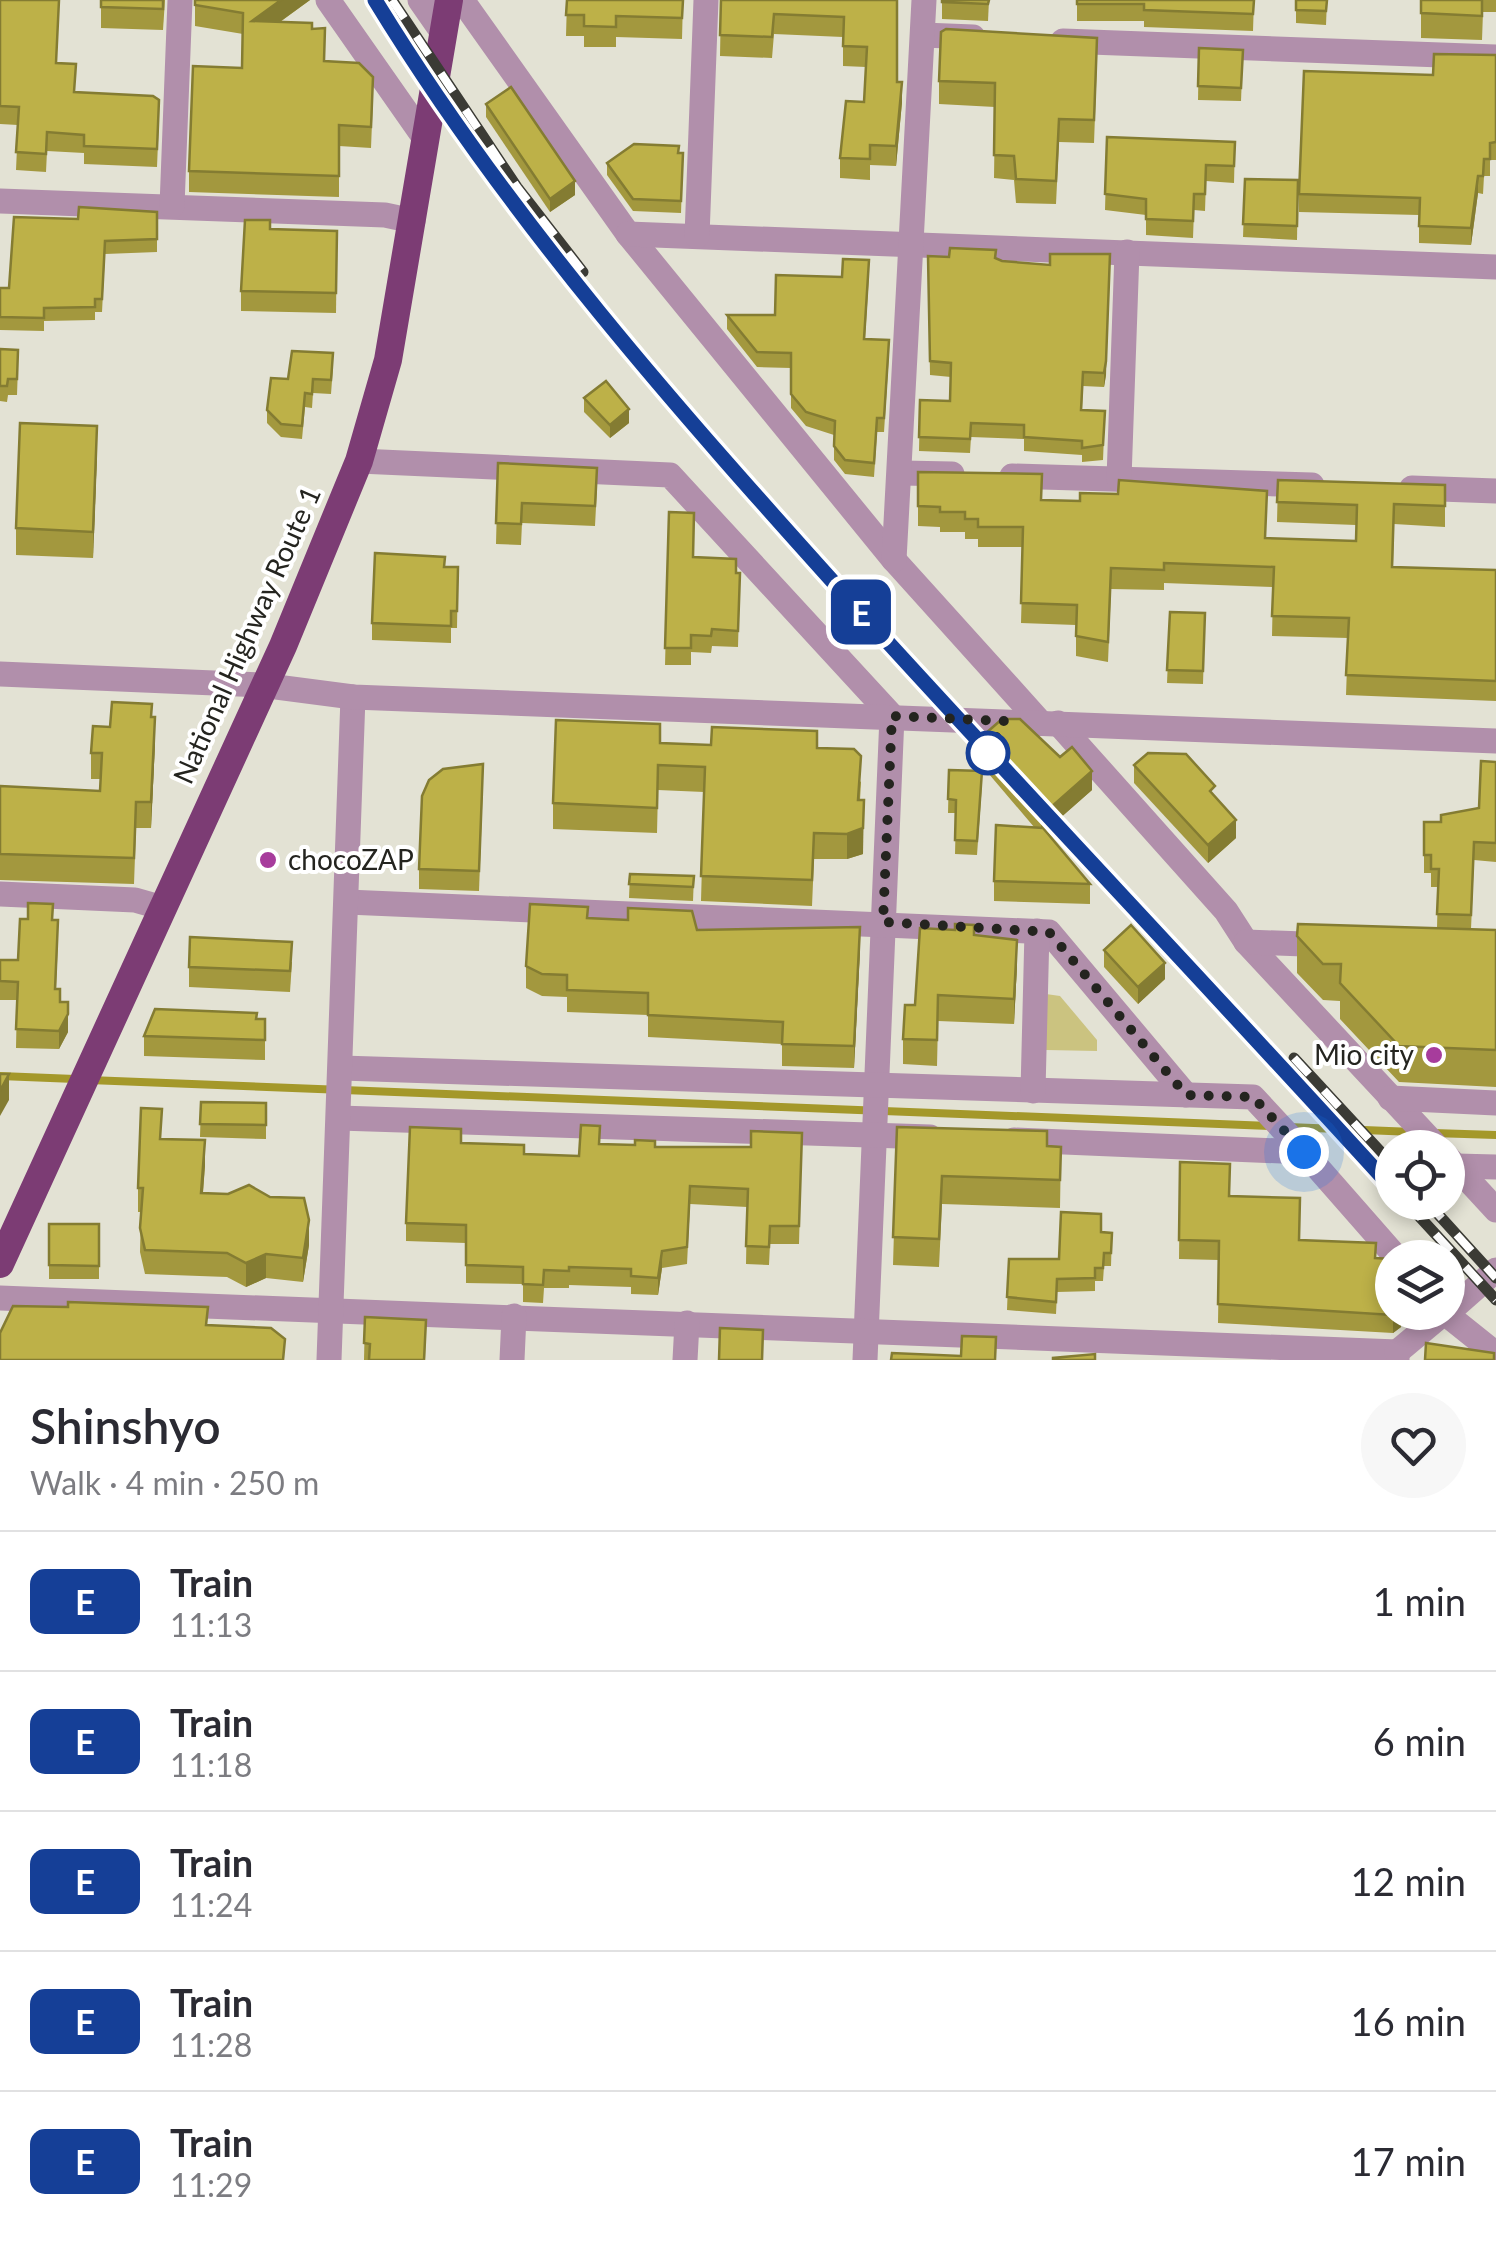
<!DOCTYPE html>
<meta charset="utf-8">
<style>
body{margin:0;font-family:Lato,sans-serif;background:#f7f7f7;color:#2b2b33;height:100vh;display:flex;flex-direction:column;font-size:38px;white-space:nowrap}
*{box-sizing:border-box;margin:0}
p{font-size:32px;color:#7c7c81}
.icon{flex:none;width:55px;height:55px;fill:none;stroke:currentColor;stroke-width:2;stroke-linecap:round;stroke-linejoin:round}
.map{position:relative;height:1360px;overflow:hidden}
.details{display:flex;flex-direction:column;background:#fff;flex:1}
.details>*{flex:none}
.badge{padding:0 20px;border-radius:15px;font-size:35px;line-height:65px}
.controls{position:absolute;left:1375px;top:1130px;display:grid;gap:20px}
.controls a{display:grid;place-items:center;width:90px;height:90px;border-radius:50%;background:#fff;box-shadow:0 5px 15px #0003;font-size:50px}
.you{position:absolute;width:50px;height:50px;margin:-25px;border:8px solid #fff;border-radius:50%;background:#1a73e8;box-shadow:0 0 0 15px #1a73e833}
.map>.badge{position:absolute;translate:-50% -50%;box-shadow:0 0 0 5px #fff}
.round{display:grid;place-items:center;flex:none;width:105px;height:105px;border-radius:52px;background:#f7f7f7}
.head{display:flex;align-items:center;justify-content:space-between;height:170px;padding:0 30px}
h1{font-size:48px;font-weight:600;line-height:75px}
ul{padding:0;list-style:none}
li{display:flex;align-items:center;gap:30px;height:140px;padding:0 30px;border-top:2px solid #e1e1e2}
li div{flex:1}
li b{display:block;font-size:38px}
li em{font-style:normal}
li .badge{min-width:110px;font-weight:700;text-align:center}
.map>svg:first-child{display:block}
.green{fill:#cbc380}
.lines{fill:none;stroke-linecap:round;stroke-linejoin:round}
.stream{stroke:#a4982a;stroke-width:8}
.minor{stroke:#b18fab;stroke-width:25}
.tertiary{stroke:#b18fab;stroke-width:25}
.trunk{stroke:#7c3c74;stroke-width:28}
.rail-casing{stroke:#3b3b35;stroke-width:11}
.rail{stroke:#fff;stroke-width:8;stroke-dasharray:22;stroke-linecap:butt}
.wall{fill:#a3983e}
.shaded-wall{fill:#847c32}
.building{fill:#bdb148;stroke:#847c32;stroke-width:2.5}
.line-casing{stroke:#fff;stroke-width:22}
.line{stroke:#153f97;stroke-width:15}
.walk{stroke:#24241f;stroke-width:10;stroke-dasharray:0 18}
.stop-dot{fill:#fff;stroke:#153f97;stroke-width:5}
.poi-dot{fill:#a73c9c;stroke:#fff;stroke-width:4}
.labels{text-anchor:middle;stroke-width:8;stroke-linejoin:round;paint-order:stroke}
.street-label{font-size:28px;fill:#24241f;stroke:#fff}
.poi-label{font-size:28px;fill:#24241f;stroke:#fff;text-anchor:start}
</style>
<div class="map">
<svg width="1496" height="1360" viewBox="0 0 1496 1360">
<rect width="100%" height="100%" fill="#e3e2d4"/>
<polygon class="green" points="1046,994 1060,996 1097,1040 1097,1051 1046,1050"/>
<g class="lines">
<g class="stream">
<polyline points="0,1076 75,1079"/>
<polyline points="89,1080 1270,1126"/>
<polyline points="1288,1127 1414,1132"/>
<polyline points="1433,1133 1496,1135"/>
</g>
<g class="minor">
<polyline points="328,0 426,140"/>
<polyline points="420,0 443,33"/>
<polyline points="462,0 628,234 894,560 1041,723"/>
<polyline points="923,35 973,37"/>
<polyline points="1063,41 1496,57"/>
<polyline points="0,201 385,215 413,221"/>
<polyline points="172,206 180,0"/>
<polyline points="628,234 1496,267"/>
<polyline points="697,236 706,0"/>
<polyline points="359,461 670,475 892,716 865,1360"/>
<polyline points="902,473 952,474"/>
<polyline points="1012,476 1312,485"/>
<polyline points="1119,479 1127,252"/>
<polyline points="1412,488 1496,491"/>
<polyline points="894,560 924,0"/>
<polyline points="1058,723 1226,911 1246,942 1438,1148"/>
<polyline points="0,894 135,900 163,908"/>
<polyline points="347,902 1049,932 1186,1095"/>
<polyline points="1246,942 1331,945"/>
<polyline points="341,1068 1253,1097 1304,1152"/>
<polyline points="1033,1091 1037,931"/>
<polyline points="1390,1098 1496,1103"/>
<polyline points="339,1118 930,1137"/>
<polyline points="1014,1140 1304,1152 1397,1258"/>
<polyline points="1448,1158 1496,1210"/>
<polyline points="1456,1166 1496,1167"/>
<polyline points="1496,1270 1446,1314 1496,1354"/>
<polyline points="0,1298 1397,1352 1397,1360"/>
<polyline points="1397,1352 1445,1312"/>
<polyline points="329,1360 353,697"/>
<polyline points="512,1360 514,1316"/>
<polyline points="685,1360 687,1323"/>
</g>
<polyline class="tertiary" points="0,674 261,685 353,697 1496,741"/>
<polyline class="trunk" points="0,1264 283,646 359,461 388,360 449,0"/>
<g class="rail-casing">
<g id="rail">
<path d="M375 0C546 281 775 516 994 760"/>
<polyline points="392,0 517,187 583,272"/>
<polyline points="1034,805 1392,1188"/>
<polyline points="1294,1058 1392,1164"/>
<polyline points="1406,1202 1496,1300"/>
<polyline points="1427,1202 1496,1278"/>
</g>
</g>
<use href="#rail" class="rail"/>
</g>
<g class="wall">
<polygon points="0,0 57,63 75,92 159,118 157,167 84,164 84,153 47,151 46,172 16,170 18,125 0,124"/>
<polygon points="101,0 165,0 163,30 101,28"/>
<polygon points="195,0 310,0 280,22 312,29 325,61 373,98 371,148 339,146 339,197 189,192 189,171 242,68 243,34 195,26"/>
<polygon points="567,0 683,0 682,39 616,37 616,47 584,47 584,36 566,36"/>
<polygon points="721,0 898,0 896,33 897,82 902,102 896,166 870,165 870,180 840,178 840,158 864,102 866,67 843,66 843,37 774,34 772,58 720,56"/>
<polygon points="942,0 989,0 988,21 942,19"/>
<polygon points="1077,0 1254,0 1253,31 1144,27 1144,21 1077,21"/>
<polygon points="1296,0 1327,0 1326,25 1296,23"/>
<polygon points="1421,0 1496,0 1496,12 1483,12 1482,40 1421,38"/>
<polygon points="1199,48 1243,50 1241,101 1198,100"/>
<polygon points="1496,55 1496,160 1490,160 1490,176 1484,176 1483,194 1478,193 1471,245 1419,243 1419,215 1299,212 1299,194 1433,75"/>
<polygon points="1097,61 1094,143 1059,142 1056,204 1016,203 1014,180 994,178 995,107 939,104 939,81"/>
<polygon points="486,104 575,195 550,212 486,117"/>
<polygon points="1107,137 1235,142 1234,183 1206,181 1205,211 1194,210 1193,238 1146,235 1146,215 1105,210"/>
<polygon points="683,153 681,213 633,211 607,175 607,163"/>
<polygon points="1245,179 1298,180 1297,240 1243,237"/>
<polygon points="157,212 157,252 105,254 102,312 95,312 95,320 44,321 44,331 0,330 0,288 9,288 78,219"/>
<polygon points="270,229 337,231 336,313 241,311 241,291"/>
<polygon points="928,256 996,258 1106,375 1104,387 1083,386 1082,410 1105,411 1103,460 1082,462 1082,455 1024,451 1024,439 971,437 970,453 919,451 920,400 950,401 951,377 930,375"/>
<polygon points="869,275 865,339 889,354 884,432 877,432 874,477 845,474 834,460 834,435 806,426 791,408 791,368 757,367 727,329 727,315 775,315 842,277"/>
<polygon points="0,349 18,366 17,395 8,395 7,402 0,401"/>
<polygon points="333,367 331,394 313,393 312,408 305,407 302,439 281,437 267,423 267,410 288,379"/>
<polygon points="584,398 629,423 610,438 584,412"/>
<polygon points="97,453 93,558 16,555 16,528"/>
<polygon points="498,463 597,488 595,526 522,523 521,545 496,544"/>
<polygon points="918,472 1042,500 1266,538 1356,541 1356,525 1277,522 1278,480 1445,485 1445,527 1394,524 1393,567 1496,570 1496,701 1346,695 1348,638 1272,636 1273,587 1164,583 1164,590 1111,589 1108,662 1076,656 1076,625 1021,623 1023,547 978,547 978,539 965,539 965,532 940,532 940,527 918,526"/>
<polygon points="669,512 694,557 740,573 738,647 712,646 711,653 691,652 691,665 665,665"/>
<polygon points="445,567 458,567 457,628 451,628 451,643 372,640 372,623"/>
<polygon points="1170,612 1205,613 1203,684 1167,683"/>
<polygon points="152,717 155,743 151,828 136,828 134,884 0,880 0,786 100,791 100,779 91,779 91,753 110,727"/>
<polygon points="977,741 1092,790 1045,831 1090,884 1090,904 994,901 994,881 1034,827 977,760"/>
<polygon points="660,743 817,748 861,782 860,800 863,854 847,859 814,859 812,906 701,901 704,792 658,790 657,833 553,829 553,803"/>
<polygon points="1496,762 1496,862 1474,860 1471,929 1496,930 1496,1087 1399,1082 1340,1019 1340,1001 1323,1000 1297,973 1297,936 1437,928 1438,887 1431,887 1431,873 1424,873 1424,822 1441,822 1479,808"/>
<polygon points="1134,765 1215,797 1236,838 1208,863 1134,783"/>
<polygon points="949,770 982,784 977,855 955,854 956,813 948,813"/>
<polygon points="483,784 479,891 419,889 419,869"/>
<polygon points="630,874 694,876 693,901 629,898"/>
<polygon points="588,918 860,949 854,1068 782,1066 782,1044 648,1037 648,1015 567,1012 567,997 542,996 526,988 526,966"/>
<polygon points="53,920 58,939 56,989 60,1002 68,1002 68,1032 59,1049 16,1048 17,1000 0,1000 0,960 18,960"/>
<polygon points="974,935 1017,965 1014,1024 938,1021 937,1066 903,1064 903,1039 915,1005"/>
<polygon points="1104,950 1165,979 1138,1004 1104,967"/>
<polygon points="292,962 290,992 189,987 189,967"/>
<polygon points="257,1019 265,1019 265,1060 144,1056 144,1036"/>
<polygon points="201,1102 266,1103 266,1139 200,1137"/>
<polygon points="897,1127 1061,1147 1060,1208 942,1204 939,1267 893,1265"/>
<polygon points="802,1133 799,1244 770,1244 769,1265 746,1264 747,1207 690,1204 687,1264 662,1268 658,1295 631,1294 631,1287 569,1285 569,1288 544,1288 543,1303 523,1302 523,1284 466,1283 466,1243 406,1241 406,1223 461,1143 524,1154 579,1156 600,1144 655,1147 751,1147"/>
<polygon points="162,1139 205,1165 203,1193 309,1245 303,1282 266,1278 246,1287 227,1277 145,1274 140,1252 141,1212 138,1212 138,1188"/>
<polygon points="1180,1162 1300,1240 1376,1258 1392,1312 1402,1312 1401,1327 1393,1333 1218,1323 1219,1260 1179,1259"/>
<rect x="49" y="1224" width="50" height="55"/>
<polygon points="1101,1232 1112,1233 1111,1266 1104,1266 1103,1281 1095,1281 1095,1291 1057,1292 1056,1314 1007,1310 1009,1259 1059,1259"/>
<polygon points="365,1317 426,1320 425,1360 364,1360"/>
</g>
<g class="shaded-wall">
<polygon points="281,0 310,0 252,42 252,21"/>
<polygon points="902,82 902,102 896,166 896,146"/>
<polygon points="1478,176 1478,193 1471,245 1471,228"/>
<polygon points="575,181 575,195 550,212 550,199"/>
<polygon points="1110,254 1106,375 1104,387 1104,373"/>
<polygon points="629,409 629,423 610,438 610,425"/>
<polygon points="97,426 97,453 93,558 93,532"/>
<polygon points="155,717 155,743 151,828 151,802"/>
<polygon points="1092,771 1092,790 1041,835 1041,816"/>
<polygon points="864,800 863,854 847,859 847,834"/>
<polygon points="1236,820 1236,838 1208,863 1208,845"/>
<polygon points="860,927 860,949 854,1068 854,1046"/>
<polygon points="1017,940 1017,965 1014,1024 1014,999"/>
<polygon points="1165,963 1165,979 1138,1004 1138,987"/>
<polygon points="68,1014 68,1032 59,1049 59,1031"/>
<polygon points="9,1074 9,1100 0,1116 0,1091"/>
<polygon points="205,1140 205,1165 201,1217 201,1193"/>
<polygon points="309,1220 309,1245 303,1282 303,1258"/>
<polygon points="662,1251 662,1268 658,1295 658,1278"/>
<polygon points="266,1254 266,1278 246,1287 246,1263"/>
<polygon points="1396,1312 1402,1312 1401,1327 1393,1333 1393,1315"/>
</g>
<g class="building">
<polygon points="0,0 59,0 56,63 76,64 74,92 153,96 159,100 157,149 84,146 84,135 47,132 46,154 16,152 19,107 0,106"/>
<polygon points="101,0 163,0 163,9 101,7"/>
<polygon points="195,0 281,0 252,21 312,23 312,29 325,28 324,61 359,63 373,77 371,127 339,125 339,176 189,171 193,66 242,68 243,13 195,5"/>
<polygon points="567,0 683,0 682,18 616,16 616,27 584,26 584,15 566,15"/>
<polygon points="721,0 897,0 897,82 902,82 896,146 870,145 870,159 840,158 846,101 864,102 867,47 843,46 844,17 774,14 772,37 720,35"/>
<polygon points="942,0 989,0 988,4 942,2"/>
<polygon points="1077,0 1254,0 1253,14 1144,10 1144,4 1077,4"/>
<polygon points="1296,0 1327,0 1326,11 1296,10"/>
<polygon points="1421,0 1482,0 1482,16 1421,13"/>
<polygon points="946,29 1097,38 1094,120 1059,119 1056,181 1016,179 1014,156 994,155 995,83 939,81 941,32"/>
<polygon points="1199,48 1243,50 1241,88 1198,86"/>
<polygon points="1434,54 1496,55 1496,142 1490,143 1490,159 1484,159 1483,176 1478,176 1471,228 1419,226 1420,198 1299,194 1304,71 1433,75"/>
<polygon points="511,87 575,181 550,199 486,104"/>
<polygon points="1107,137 1235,142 1234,166 1206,165 1205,194 1194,194 1193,221 1146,219 1146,199 1105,194"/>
<polygon points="634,144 679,146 678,153 683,153 681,201 633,199 607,163"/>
<polygon points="1245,179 1298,180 1297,226 1243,224"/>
<polygon points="79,207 157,212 157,239 105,241 102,299 95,299 95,307 44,308 44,318 0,317 0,288 9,288 14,217 78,219"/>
<polygon points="245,220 270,220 270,229 337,231 336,293 241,291"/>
<polygon points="950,248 996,250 995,258 1002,261 1050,265 1050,254 1110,254 1106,361 1104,373 1083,372 1081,410 1105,411 1103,445 1082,448 1082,441 1024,437 1024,425 971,423 970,439 919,437 920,400 950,401 951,363 930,361 928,256 949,257"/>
<polygon points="843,259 869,260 864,339 889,340 884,418 877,418 874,463 845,460 834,446 835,421 806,412 791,394 791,353 757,352 727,315 775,315 776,275 842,277"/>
<polygon points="0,349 18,350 17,379 8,379 7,386 0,386"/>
<polygon points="292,351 333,353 331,380 313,379 312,394 305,393 302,426 281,424 267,410 271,378 288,379"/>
<polygon points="606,381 629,409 610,425 584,398"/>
<polygon points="20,423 97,426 93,532 16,528"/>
<polygon points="498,463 597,468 595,506 522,503 521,524 496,523"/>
<polygon points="918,472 1042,474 1041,500 1080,501 1080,493 1118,494 1119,480 1267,491 1265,538 1356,541 1357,505 1277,502 1278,480 1445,485 1445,506 1394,504 1392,567 1496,570 1496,681 1346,675 1349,618 1272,616 1274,567 1164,563 1164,570 1111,568 1108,642 1076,636 1077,605 1021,603 1023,527 978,527 978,519 965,519 965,512 940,512 940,507 918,506"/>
<polygon points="669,512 694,513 693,557 736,559 736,573 740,573 738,631 712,629 711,636 691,635 691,648 665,648"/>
<polygon points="375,553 445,557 444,567 458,567 457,611 451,611 451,626 372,623"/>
<polygon points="1170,612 1205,613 1203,671 1167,670"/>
<polygon points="112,702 152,704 151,717 155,717 151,802 136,802 134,858 0,854 0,786 100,791 102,753 91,753 93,726 110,727"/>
<polygon points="1002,719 1020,719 1060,757 1072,747 1092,771 1041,816 977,741"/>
<polygon points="556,720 660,724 660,743 711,745 712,727 817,731 817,748 854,749 861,756 858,800 864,800 863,828 847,834 814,833 812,880 701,876 705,767 658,765 657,808 553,803"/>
<polygon points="1148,753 1186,754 1215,786 1210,791 1236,820 1208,845 1134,765"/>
<polygon points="1481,761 1496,762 1496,843 1474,842 1471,915 1437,914 1439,869 1431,869 1431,855 1424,855 1424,822 1441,822 1441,815 1479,808"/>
<polygon points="483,764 479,871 419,869 422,796 429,780 443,769"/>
<polygon points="949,770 982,771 977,841 955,840 956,800 948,799"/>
<polygon points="996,825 1043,828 1090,884 994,881"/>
<polygon points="630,874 694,876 693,887 629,884"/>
<polygon points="28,903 53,904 52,920 58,920 55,989 60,989 60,1002 68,1002 68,1014 59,1031 16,1029 18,982 0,981 0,960 18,960 20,919 28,919"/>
<polygon points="530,904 588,907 587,918 628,920 628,908 692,911 697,930 860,927 854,1046 782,1044 783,1022 648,1015 648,993 567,990 567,975 542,974 526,966"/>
<polygon points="955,924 974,925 974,935 1017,940 1014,999 938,995 937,1040 903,1039 905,1005 915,1005 920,928 955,930"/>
<polygon points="1298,924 1496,930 1496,1050 1399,1046 1340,983 1341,964 1323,964 1297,936"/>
<polygon points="1131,925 1165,963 1138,987 1104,950"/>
<polygon points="190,937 292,942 290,971 189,967"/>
<polygon points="155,1009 257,1013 256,1019 265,1019 265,1040 144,1036"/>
<polygon points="0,1074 9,1074 0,1091"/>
<polygon points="201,1102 266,1103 266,1125 200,1124"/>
<polygon points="141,1108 162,1109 160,1139 205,1140 201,1193 228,1194 249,1185 270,1197 304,1198 309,1220 303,1258 266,1254 246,1263 227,1253 145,1250 140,1228 143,1188 138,1188"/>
<polygon points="581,1125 600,1126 599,1144 635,1145 635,1140 655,1141 655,1147 751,1147 751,1131 802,1133 799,1226 770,1226 769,1247 746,1246 748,1189 690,1186 687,1247 662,1251 658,1278 631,1276 631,1269 569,1267 569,1271 544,1270 543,1285 523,1284 523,1267 466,1265 466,1225 406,1223 410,1127 461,1129 461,1143 524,1145 524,1154 579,1156"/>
<polygon points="897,1127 1047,1131 1047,1146 1061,1147 1060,1180 942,1176 939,1239 893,1237"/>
<polygon points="1180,1162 1230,1164 1229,1196 1300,1198 1299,1240 1376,1243 1375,1258 1392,1259 1392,1312 1396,1312 1393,1315 1218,1304 1219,1241 1179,1240"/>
<polygon points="1061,1212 1101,1214 1101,1232 1112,1233 1111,1253 1104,1253 1103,1268 1095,1268 1095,1278 1057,1279 1056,1302 1007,1297 1009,1259 1059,1259"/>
<polygon points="49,1224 99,1224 99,1266 49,1265"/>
<polygon points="68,1302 208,1307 206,1325 271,1328 285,1339 283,1360 0,1360 0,1333 13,1306 68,1307"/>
<polygon points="365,1317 426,1320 424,1360 369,1360 370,1344 364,1343"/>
<polygon points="720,1328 763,1330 762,1360 719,1360"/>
<polygon points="962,1336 996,1337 995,1360 891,1360 892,1353 961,1356"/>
<polygon points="1426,1343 1494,1353 1494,1360 1425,1360"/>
<polygon points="1095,1354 1095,1360 1053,1360 1053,1358"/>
</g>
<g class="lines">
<g class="line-casing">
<path id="line" d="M375 0C510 221 680 412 853 604 1031 800 1214 992 1392 1188"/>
</g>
<use href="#line" class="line"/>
<polyline class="walk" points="988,753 1004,721 892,716 883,922 1049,932 1186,1095 1253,1097 1304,1152"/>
</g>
<circle class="stop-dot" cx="988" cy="753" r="20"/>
<g class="poi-dot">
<circle cx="268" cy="860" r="10"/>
<circle cx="1434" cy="1055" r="10"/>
</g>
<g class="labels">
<g class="street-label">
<text transform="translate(247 635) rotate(-66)" y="10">National Highway Route 1</text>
</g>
<g class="poi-label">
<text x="288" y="870">chocoZAP</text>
<text x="1414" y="1065" text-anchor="end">Mio city</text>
</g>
</g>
</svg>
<div class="controls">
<a><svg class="icon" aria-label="locate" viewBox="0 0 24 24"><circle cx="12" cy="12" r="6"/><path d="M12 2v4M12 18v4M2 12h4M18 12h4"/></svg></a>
<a><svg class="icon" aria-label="layers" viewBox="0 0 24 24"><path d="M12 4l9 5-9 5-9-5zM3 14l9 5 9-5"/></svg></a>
</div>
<div class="you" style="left:1304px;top:1152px"></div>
<b class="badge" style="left:861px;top:612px;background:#153f97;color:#fff">E</b>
</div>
<section class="details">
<div class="head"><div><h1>Shinshyo</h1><p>Walk · 4 min · 250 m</p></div><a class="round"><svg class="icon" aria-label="heart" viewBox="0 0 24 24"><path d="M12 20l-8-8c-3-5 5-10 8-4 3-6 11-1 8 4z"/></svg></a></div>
<ul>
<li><span class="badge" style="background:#153f97;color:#fff">E</span><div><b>Train</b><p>11:13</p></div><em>1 min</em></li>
<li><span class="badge" style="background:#153f97;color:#fff">E</span><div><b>Train</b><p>11:18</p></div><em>6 min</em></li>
<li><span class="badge" style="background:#153f97;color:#fff">E</span><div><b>Train</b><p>11:24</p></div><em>12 min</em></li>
<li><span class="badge" style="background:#153f97;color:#fff">E</span><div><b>Train</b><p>11:28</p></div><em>16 min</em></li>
<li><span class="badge" style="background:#153f97;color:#fff">E</span><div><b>Train</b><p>11:29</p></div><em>17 min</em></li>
</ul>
</section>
